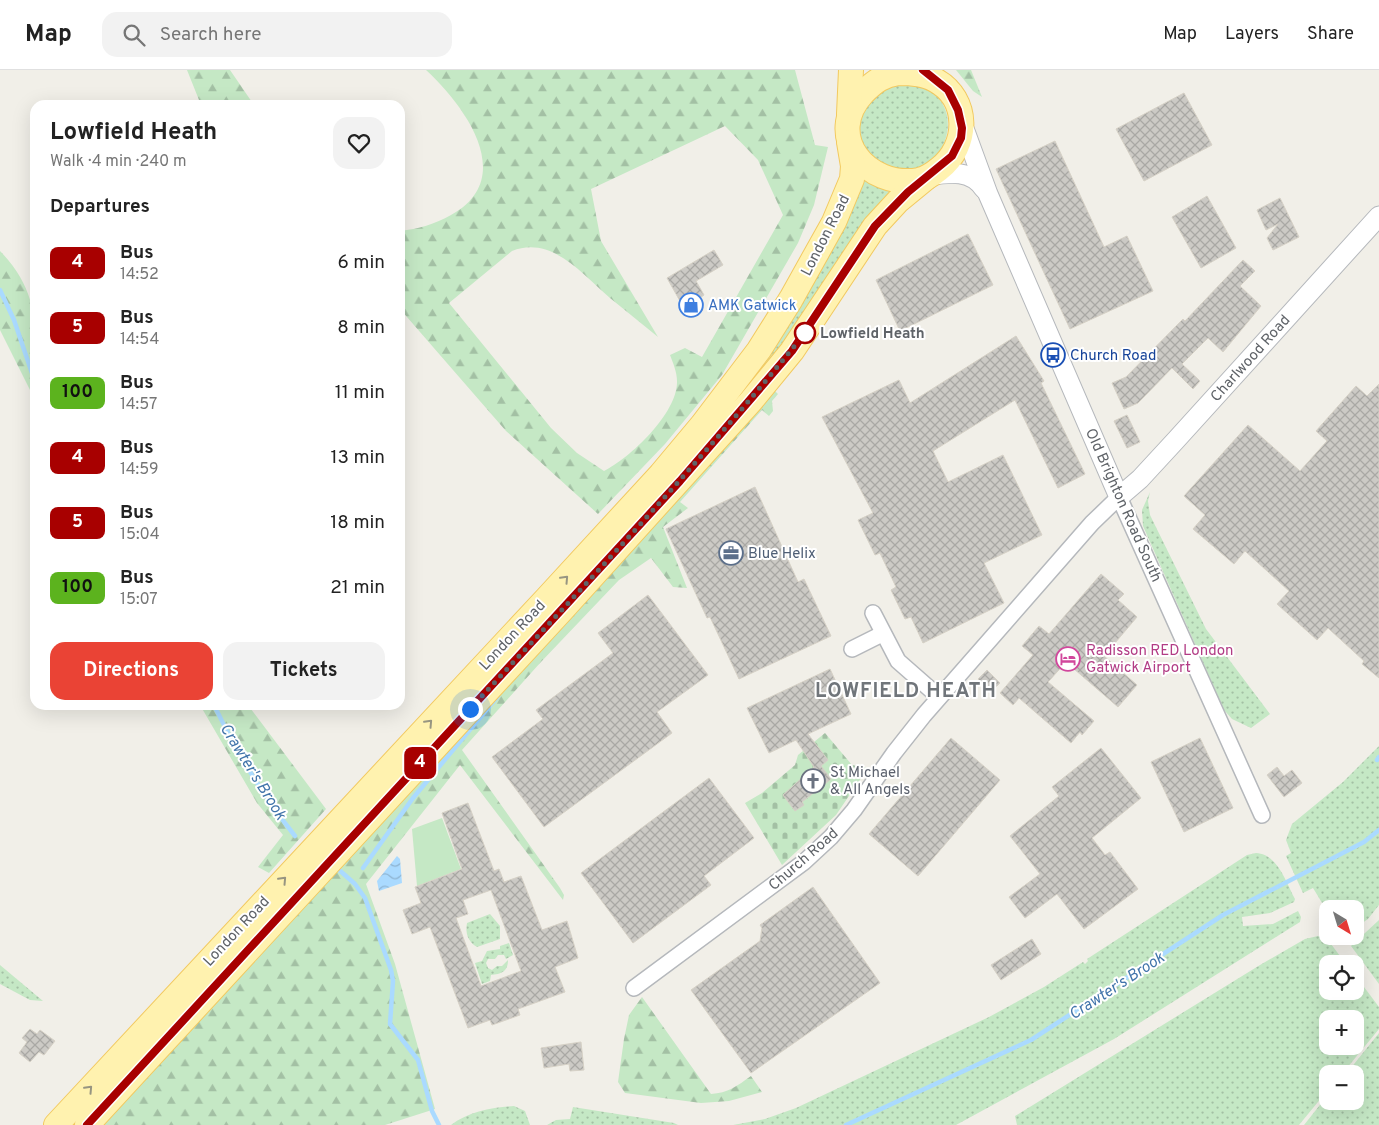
<!DOCTYPE html>
<meta charset="utf-8">
<style>
body{margin:0;font-family:Overpass,sans-serif;background:#f2f2f2;color:#222;height:100vh;display:flex;flex-direction:column;font-size:19px;white-space:nowrap}
*{box-sizing:border-box;margin:0}
p{font-size:16px;color:#767676}
.icon{flex:none;width:28px;height:28px;fill:none;stroke:currentColor;stroke-width:2;stroke-linecap:round;stroke-linejoin:round}
.map{position:relative;flex:1;overflow:hidden}
.details{position:absolute;left:30px;top:30px;width:375px;height:610px;display:flex;flex-direction:column;background:#fff;border-radius:15px;box-shadow:0 5px 20px #0002}
.details>*{flex:none}
.badge{padding:0 10px;border-radius:8px;font-size:18px;line-height:32px}
.needle{width:32px;rotate:142deg}
.tools{position:absolute;left:1319px;top:830px;display:grid;gap:10px}
.tools a{display:grid;place-items:center;width:45px;height:45px;border-radius:10px;background:#fff;box-shadow:0 5px 20px #0002;font-size:25px}
.you{position:absolute;width:25px;height:25px;margin:-12px;border:4px solid #fff;border-radius:50%;background:#1a73e8;box-shadow:0 0 0 8px #1a73e833}
.map>.badge{position:absolute;translate:-50% -50%;box-shadow:0 0 0 2px #fff}
h2{padding:0 20px;font-size:19px;line-height:45px}
.round{display:grid;place-items:center;flex:none;width:52px;height:52px;border-radius:15px;background:#f2f2f2}
.headline{display:flex;align-items:center;justify-content:space-between;height:85px;padding:0 20px}
h1{font-size:24px;font-weight:700;line-height:38px}
.button{display:flex;gap:10px;margin-top:auto;padding:10px 20px}
.button a{flex:1;height:58px;border-radius:15px;background:#ea4335;color:#fff;font-size:20px;font-weight:700;line-height:58px;text-align:center}
.button a+a{background:#f2f2f2;color:#222}
ul{padding:0;list-style:none}
li{display:flex;align-items:center;gap:15px;height:65px;padding:0 20px}
li div{flex:1}
li b{display:block;font-size:19px}
li em{font-style:normal}
li .badge{min-width:55px;font-weight:700;text-align:center}
header{display:flex;align-items:center;gap:30px;box-sizing:border-box;height:70px;padding:0 25px;background:#fff;border-bottom:1px solid #e0e0e0}
header strong{font-size:24px}
nav{display:flex;gap:28px;margin-inline-start:auto;font-size:18px}
.search{width:350px;height:45px;background:#f2f2f2;display:flex;align-items:center;gap:12px;box-sizing:border-box;padding:0 18px;border-radius:15px;color:#767676;font-size:19px}
.map>svg:first-child{display:block}
.green{fill:url(#green-dots);fill-rule:evenodd}
.forest{fill:url(#forest-firs);fill-rule:evenodd}
.cemetery{fill:url(#cemetery-stones)}
.pitch{fill:#c5e8c5}
.water{fill:url(#water-waves)}
.lines{fill:none;stroke-linecap:round;stroke-linejoin:round}
.stream{stroke:#aadaff;stroke-width:4.5}
.building{fill:url(#building-cross-hatch);stroke:#d6d1c6;fill-rule:evenodd}
.minor-casing{stroke:#b5b8bc;stroke-width:18}
.tertiary-casing{stroke:#b5b8bc;stroke-width:21}
.primary-casing{stroke:#f2c960;stroke-width:26}
.minor{stroke:#fff;stroke-width:15}
.tertiary{stroke:#fff;stroke-width:19}
.primary{stroke:#fff2af;stroke-width:24}
.oneway{stroke:#979581}
.line-casing{stroke:#fff;stroke-width:11}
.line{stroke:#a80000;stroke-width:8}
.walk{stroke:#5f6368;stroke-width:5;stroke-dasharray:0 9}
.stop-dot{fill:#fff;stroke:#a80000;stroke-width:2.5}
.labels{text-anchor:middle;stroke-width:4;stroke-linejoin:round;paint-order:stroke}
.street-label{font-size:15px;fill:#5f6368;stroke:#fff}
.shop-label{font-size:15px;fill:#366cbe;stroke:#fff;text-anchor:start}
.stop-label{font-size:15px;font-weight:bold;fill:#5f6368;stroke:#fff;text-anchor:start}
.transit-label{font-size:15px;fill:#164399;stroke:#fff;text-anchor:start}
.service-label{font-size:15px;fill:#4e5e75;stroke:#fff;text-anchor:start}
.hotel-label{font-size:15px;fill:#b23c85;stroke:#fff;text-anchor:start}
.worship-label{font-size:15px;fill:#5b616d;stroke:#fff;text-anchor:start}
.water-label{font-size:16px;font-style:italic;fill:#4174aa;stroke:#fff}
.district-label{font-size:20px;font-weight:bold;letter-spacing:1px;fill:#70757a;stroke:#fff}
</style>
<header>
<strong>Map</strong>
<div class="search"><svg class="icon" aria-label="search" viewBox="0 0 24 24"><circle cx="10" cy="10" r="6"/><path d="M15 15l6 6"/></svg>Search here</div>
<nav><a>Map</a><a>Layers</a><a>Share</a></nav>
</header>
<div class="map">
<svg width="1379" height="1055" viewBox="0 0 1379 1055">
<defs>
<pattern id="green-dots" width="8" height="8" patternUnits="userSpaceOnUse" patternTransform="scale(1.25)"><rect width="8" height="8" fill="#c5e8c5"/><path d="M2 2h.1M6 6h.1" fill="none" stroke="#a3c0a4" stroke-width="1.8" stroke-linecap="round"/></pattern>
<pattern id="forest-firs" width="22" height="20" patternUnits="userSpaceOnUse" patternTransform="scale(1.25)"><rect width="22" height="20" fill="#c5e8c5"/><path d="M5 1l3.5 6h-7zM16 11l3.5 6h-7z" fill="#a3c0a4"/></pattern>
<pattern id="cemetery-stones" width="16" height="16" patternUnits="userSpaceOnUse" patternTransform="scale(1.25)"><rect width="16" height="16" fill="#c5e8c5"/><path d="M2 7V4a2 2 0 0 1 4 0v3zM10 15v-3a2 2 0 0 1 4 0v3z" fill="#a3c0a4"/></pattern>
<pattern id="water-waves" width="16" height="10" patternUnits="userSpaceOnUse" patternTransform="scale(1.25)"><rect width="16" height="10" fill="#aadaff"/><path d="M0 5q4-4 8 0t8 0" fill="none" stroke="#8eb4d2"/></pattern>
<pattern id="building-cross-hatch" width="8" height="8" patternUnits="userSpaceOnUse" patternTransform="scale(1.25)"><rect width="8" height="8" fill="#cccac5"/><path d="M0 0l8 8M0 8l8-8" fill="none" stroke="#a9a8a4"/></pattern>
</defs>
<rect width="100%" height="100%" fill="#f1efe8"/>
<g class="green">
<path d="M897 12C907 14 919 15 927 19 957 35 952 75 929 94 919 102 908 101 897 99 891 98 882 97 878 94 857 76 854 49 871 27 876 20 890 16 897 12Z"/>
<polygon points="861,108 894,120 784,274 733,335"/>
<polygon points="1150,422 1148,431 1150,445 1206,559 1270,644 1251,658 1232,649 1224,640 1143,456 1142,440"/>
<polygon points="1379,676 1379,835 1368,849 1355,858 1355,839 1328,839 1327,841 1313,818 1303,823 1286,786 1291,783 1286,770 1292,754 1343,712"/>
<path d="M1256 783C1278 784 1286 813 1295 829L1294 832 1270 843 1242 847 1243 856 1273 854 1298 841 1301 847 1300 852 1114 969 956 1055H733L765 1049 796 1038 989 947 1044 917 1083 892 1085 894 1088 891 1087 889 1247 785Z"/>
<path d="M490 844 500 856V869L477 877C468 872 465 863 467 853Z"/>
<polygon points="1379,850 1379,914 1351,876"/>
<path d="M1318 866 1328 870 1346 894H1328V921H1355V905L1379 937V959L1342 1004H1328L1327 1021 1299 1055H1017L1015 1046 1260 895 1305 869ZM1328 949H1355V976H1328Z"/>
<path d="M509 873 513 885 506 889 504 885H498L495 889H488L486 893 488 898 492 900 497 896H502L508 890C508 902 501 904 491 905L490 911 482 914 475 893 482 891 487 881 500 879V876Z"/>
<polygon points="0,895 43,931 30,930 0,914"/>
<polygon points="1379,963 1379,1055 1304,1055 1327,1026 1328,1031 1355,1031 1355,1004 1346,1004"/>
<path d="M514 1036 525 1041 530 1055H451C467 1042 494 1037 514 1036Z"/>
<polygon points="573,1037 674,1053 678,1055 547,1055 556,1050 570,1049"/>
</g>
<g class="forest">
<polygon points="187,0 230,0 254,35 201,35"/>
<path d="M426 0H795L815 75 828 77 814 135 798 173 722 305 665 374 598 444 506 361 400 239V161C418 159 435 154 451 145 518 108 465 36 426 0ZM725 56 758 90 783 145 702 287 685 278 670 285C673 293 677 302 677 311 678 343 630 388 604 401L577 383 551 358 449 233 512 181C552 165 583 205 610 228 626 241 642 254 658 267L601 171 591 119Z"/>
<polygon points="956,0 971,0 982,27 973,21"/>
<path d="M0 181C45 227 35 270 35 330L0 260Z"/>
<polygon points="771,317 778,324 772,331 773,341 769,346 762,340 680,432 688,438 663,457 687,518 673,517 651,488 619,510 540,593 462,680 560,818 564,825 563,830 460,695 366,814 395,894 435,1039 385,1055 98,1055"/>
<polygon points="200,635 248,635 326,739 269,803 258,797 283,765 257,733"/>
<path d="M642 927 711 1024C728 1023 737 1016 751 1006L762 1022 729 1031 701 1033 625 1023 618 1012 624 969 629 945Z"/>
</g>
<polygon class="cemetery" points="825,663 852,695 868,698 836,745 782,795 745,733 762,723 795,695 798,685"/>
<polygon class="pitch" points="442,748 461,799 417,816 412,759"/>
<polygon class="water" points="397,786 400,789 402,813 379,821 377,811"/>
<g class="lines">
<g class="stream">
<polyline points="0,220 14,250 35,312"/>
<path d="M214 635C236 681 263 726 295 766"/>
<polyline points="1377,690 1379,687"/>
<polyline points="363,798 413,728 498,626"/>
<polyline points="338,799 355,814 365,828 391,900 393,911 390,954 418,990 432,1041 439,1055"/>
<polyline points="846,1055 1031,970 1223,845 1364,772 1379,760"/>
</g>
</g>
<g class="building">
<polygon points="1184,23 1212,75 1144,111 1116,59"/>
<polygon points="1055,71 1104,177 1127,166 1153,221 1070,259 996,99"/>
<polygon points="1207,126 1236,178 1201,198 1172,147"/>
<polygon points="1280,128 1299,167 1273,180 1267,168 1278,154 1266,160 1257,140"/>
<polygon points="968,164 993,215 900,261 876,210"/>
<polygon points="714,180 723,195 696,211 704,225 697,230 703,240 689,247 667,208"/>
<polygon points="1243,190 1255,201 1240,216 1261,236 1223,282 1208,268 1182,294 1200,311 1193,319 1172,298 1138,333 1124,339 1112,313 1126,307 1183,249 1185,251"/>
<polygon points="1016,266 1044,311 1041,313 1085,404 1058,418 1015,330 933,381 948,412 1003,385 1042,465 984,493 1004,533 923,573 911,547 905,549 891,520 896,517 880,483 875,485 858,450 873,443 822,347 899,310 910,333"/>
<polygon points="1379,314 1379,608 1362,594 1364,591 1328,558 1317,570 1277,534 1289,521 1245,481 1234,494 1193,459 1205,445 1184,426 1248,355 1300,401 1327,371 1316,361 1356,316 1367,326"/>
<polygon points="1127,345 1140,372 1127,378 1114,351"/>
<polygon points="755,417 798,512 804,509 831,566 739,609 710,547 707,548 666,459"/>
<polygon points="1101,504 1124,524 1118,530 1137,547 1104,586 1137,615 1118,637 1066,592 1048,612 1094,651 1082,665 1080,662 1071,673 1019,628 1013,635 1000,623 1033,585 1022,576 1039,556 1049,564"/>
<polygon points="648,525 708,605 657,642 672,663 544,757 492,687 543,649 536,640 613,583 598,563"/>
<polygon points="830,599 851,644 808,664 828,690 821,696 831,709 802,732 804,735 795,741 783,725 814,697 796,670 769,683 747,638"/>
<polygon points="987,600 1000,613 991,622 978,609"/>
<polygon points="951,668 1000,710 918,806 869,764"/>
<polygon points="1200,668 1233,738 1184,762 1151,692"/>
<polygon points="1101,678 1141,728 1092,768 1105,785 1110,782 1138,819 1084,859 1057,824 1025,848 1009,827 1040,804 1010,766 1059,726 1052,717"/>
<polygon points="1277,697 1284,706 1292,700 1302,713 1284,727 1267,705"/>
<polygon points="709,708 754,768 704,806 711,815 633,873 581,803"/>
<path d="M468 733 494 801 499 799 504 812 521 806 542 860 567 851 578 888 555 897 565 922 518 939 520 945 492 955 490 950 468 958 430 857 412 864 403 840 421 833 415 817 462 799 442 743ZM491 820 521 901 481 916 456 848 468 844 463 830Z"/>
<polygon points="813,817 880,913 751,1003 691,920 760,871 762,858 760,855"/>
<polygon points="1032,869 1041,884 1001,910 991,895"/>
<polygon points="30,959 37,964 40,960 55,971 44,985 39,982 30,992 19,983 27,972 22,968"/>
<polygon points="581,972 584,1000 570,1001 569,994 544,998 541,978"/>
</g>
<g class="lines">
<g class="minor-casing">
<g id="minor">
<polyline points="873,543 898,591 939,627"/>
<polyline points="852,579 882,564"/>
<polyline points="634,918 804,792 831,767 854,740 894,683 924,645 1092,453 1119,427 1262,745"/>
</g>
</g>
<g class="tertiary-casing">
<g id="tertiary">
<polyline points="962,53 988,124 1119,427 1140,409 1176,370 1379,146"/>
<path d="M930 106C950 102 972 100 984 119"/>
</g>
</g>
<g class="primary-casing">
<g id="primary">
<path d="M898 3C910 3 925 4 935 10 970 29 969 76 939 99 933 104 927 108 919 110 867 119 823 66 863 23 874 12 883 5 898 3Z"/>
<polyline points="849,44 851,0"/>
<polyline points="56,1055 547,528 661,404 702,355 759,280 791,229 834,152 852,109 853,96 849,72"/>
<polyline points="87,1055 562,540 751,331 792,281 875,156 898,131 926,108"/>
</g>
</g>
<use href="#minor" class="minor"/>
<use href="#tertiary" class="tertiary"/>
<use href="#primary" class="primary"/>
</g>
<defs><path id="oneway-chevron" d="M-2-3.5L2.5 0L-2 3.5" fill="none" stroke-width="1.6" stroke-linecap="round" stroke-linejoin="round" transform="scale(1.25)"/></defs>
<g class="oneway">
<use href="#oneway-chevron" transform="translate(565 509) rotate(-47)"/>
<use href="#oneway-chevron" transform="translate(429 653) rotate(-47)"/>
<use href="#oneway-chevron" transform="translate(283 810) rotate(-47)"/>
<use href="#oneway-chevron" transform="translate(89 1019) rotate(-47)"/>
</g>
<g class="lines">
<g class="line-casing">
<polyline id="line" points="87,1055 680,411 792,281 875,156 908,122 952,86 961,68 962,58 958,40 948,20 923,0"/>
</g>
<use href="#line" class="line"/>
<path class="walk" d="M470 639C584 516 700 393 805 263"/>
</g>
<defs>
<g id="shop-ring" transform="scale(1.25)"><circle r="9.5" fill="#fff" stroke="#3f7fe0" stroke-width="1.5"/><path d="M-5-2.5h2.3a2.7 3.5 0 0 1 5.4 0H5L5.5 6h-11ZM-1.5-2.5h3a1.5 2.3 0 0 0-3 0Z" fill="#3f7fe0"/></g>
<g id="bus-ring" transform="scale(1.25)"><circle r="9.5" fill="#fff" stroke="#1a4fb4" stroke-width="1.5"/><path d="M-5-6H5V4H4V6H2V4H-2V6H-4V4H-5ZM-3.5-4V0h7V-4ZM-3.5 1.2v1.5H-2V1.2ZM2 1.2v1.5H3.5V1.2Z" fill="#1a4fb4"/></g>
<g id="office-ring" transform="scale(1.25)"><circle r="9.5" fill="#fff" stroke="#5c6f8a" stroke-width="1.5"/><path d="M-6-3h4V-5.5h4V-3h4V5H-6ZM-1-4.5V-3h2v-1.5ZM-6 0V1H6V0Z" fill="#5c6f8a"/></g>
<g id="hotel-ring" transform="scale(1.25)"><circle r="9.5" fill="#fff" stroke="#d1479c" stroke-width="1.5"/><path d="M-6-4.5h1.5V1H6V5H4.5V3h-9V5H-6ZM-4 0a1.8 1.8 0 1 1 3.6 0ZM.5 0V-2.5h3Q6-2.5 6 0Z" fill="#d1479c"/></g>
<g id="church-ring" transform="scale(1.25)"><circle r="9.5" fill="#fff" stroke="#6b7280" stroke-width="1.5"/><path d="M-1.2-6h2.4v3.5h3.3v2.4h-3.3V6h-2.4V-.1h-3.3v-2.4h3.3Z" fill="#6b7280"/></g>
</defs>
<g fill-rule="evenodd">
<use href="#shop-ring" x="691" y="235"/>
<use href="#bus-ring" x="1053" y="285"/>
<use href="#office-ring" x="731" y="483"/>
<use href="#hotel-ring" x="1068" y="589"/>
<use href="#church-ring" x="813" y="711"/>
</g>
<circle class="stop-dot" cx="805" cy="263" r="10"/>
<g class="labels">
<g class="street-label">
<text transform="translate(825 165) rotate(-63)" y="5">London Road</text>
<text transform="translate(1250 288) rotate(-48)" y="5">Charlwood Road</text>
<text transform="translate(1124 435) rotate(66)" y="5">Old Brighton Road South</text>
<text transform="translate(512 565) rotate(-47)" y="5">London Road</text>
<text transform="translate(803 789) rotate(-41)" y="5">Church Road</text>
<text transform="translate(236 861) rotate(-47)" y="5">London Road</text>
</g>
<g class="shop-label">
<text x="708" y="240">AMK Gatwick</text>
</g>
<g class="stop-label">
<text x="820" y="268">Lowfield Heath</text>
</g>
<g class="transit-label">
<text x="1070" y="290">Church Road</text>
</g>
<g class="service-label">
<text x="748" y="488">Blue Helix</text>
</g>
<g class="hotel-label">
<text x="1086" y="585">Radisson RED London<tspan x="1086" dy="17">Gatwick Airport</tspan></text>
</g>
<g class="worship-label">
<text x="830" y="707">St Michael<tspan x="830" dy="17">&amp; All Angels</tspan></text>
</g>
<g class="water-label">
<text transform="translate(254 701) rotate(58)" y="6">Crawter's Brook</text>
<text transform="translate(1116 915) rotate(-33)" y="6">Crawter's Brook</text>
</g>
<g class="district-label">
<text x="906" y="627">LOWFIELD HEATH</text>
</g>
</g>
</svg>
<div class="tools">
<a><svg class="needle" viewBox="-14 -14 28 28"><path d="M0-13l5 13h-10z" fill="#e53935"/><path d="M0 13l5-13h-10z" fill="#767676"/></svg></a>
<a><svg class="icon" aria-label="locate" viewBox="0 0 24 24"><circle cx="12" cy="12" r="6"/><path d="M12 2v4M12 18v4M2 12h4M18 12h4"/></svg></a>
<a>+</a>
<a>−</a>
</div>
<div class="you" style="left:470px;top:639px"></div>
<b class="badge" style="left:420px;top:693px;background:#a80000;color:#fff">4</b>
<section class="details">
<div class="headline"><div><h1>Lowfield Heath</h1><p>Walk · 4 min · 240 m</p></div><a class="round"><svg class="icon" aria-label="heart" viewBox="0 0 24 24"><path d="M12 20l-8-8c-3-5 5-10 8-4 3-6 11-1 8 4z"/></svg></a></div>
<h2>Departures</h2>
<ul>
<li><span class="badge" style="background:#a80000;color:#fff">4</span><div><b>Bus</b><p>14:52</p></div><em>6 min</em></li>
<li><span class="badge" style="background:#a80000;color:#fff">5</span><div><b>Bus</b><p>14:54</p></div><em>8 min</em></li>
<li><span class="badge" style="background:#5cb31e;color:#111">100</span><div><b>Bus</b><p>14:57</p></div><em>11 min</em></li>
<li><span class="badge" style="background:#a80000;color:#fff">4</span><div><b>Bus</b><p>14:59</p></div><em>13 min</em></li>
<li><span class="badge" style="background:#a80000;color:#fff">5</span><div><b>Bus</b><p>15:04</p></div><em>18 min</em></li>
<li><span class="badge" style="background:#5cb31e;color:#111">100</span><div><b>Bus</b><p>15:07</p></div><em>21 min</em></li>
</ul>
<div class="button"><a>Directions</a><a>Tickets</a></div>
</section>
</div>
